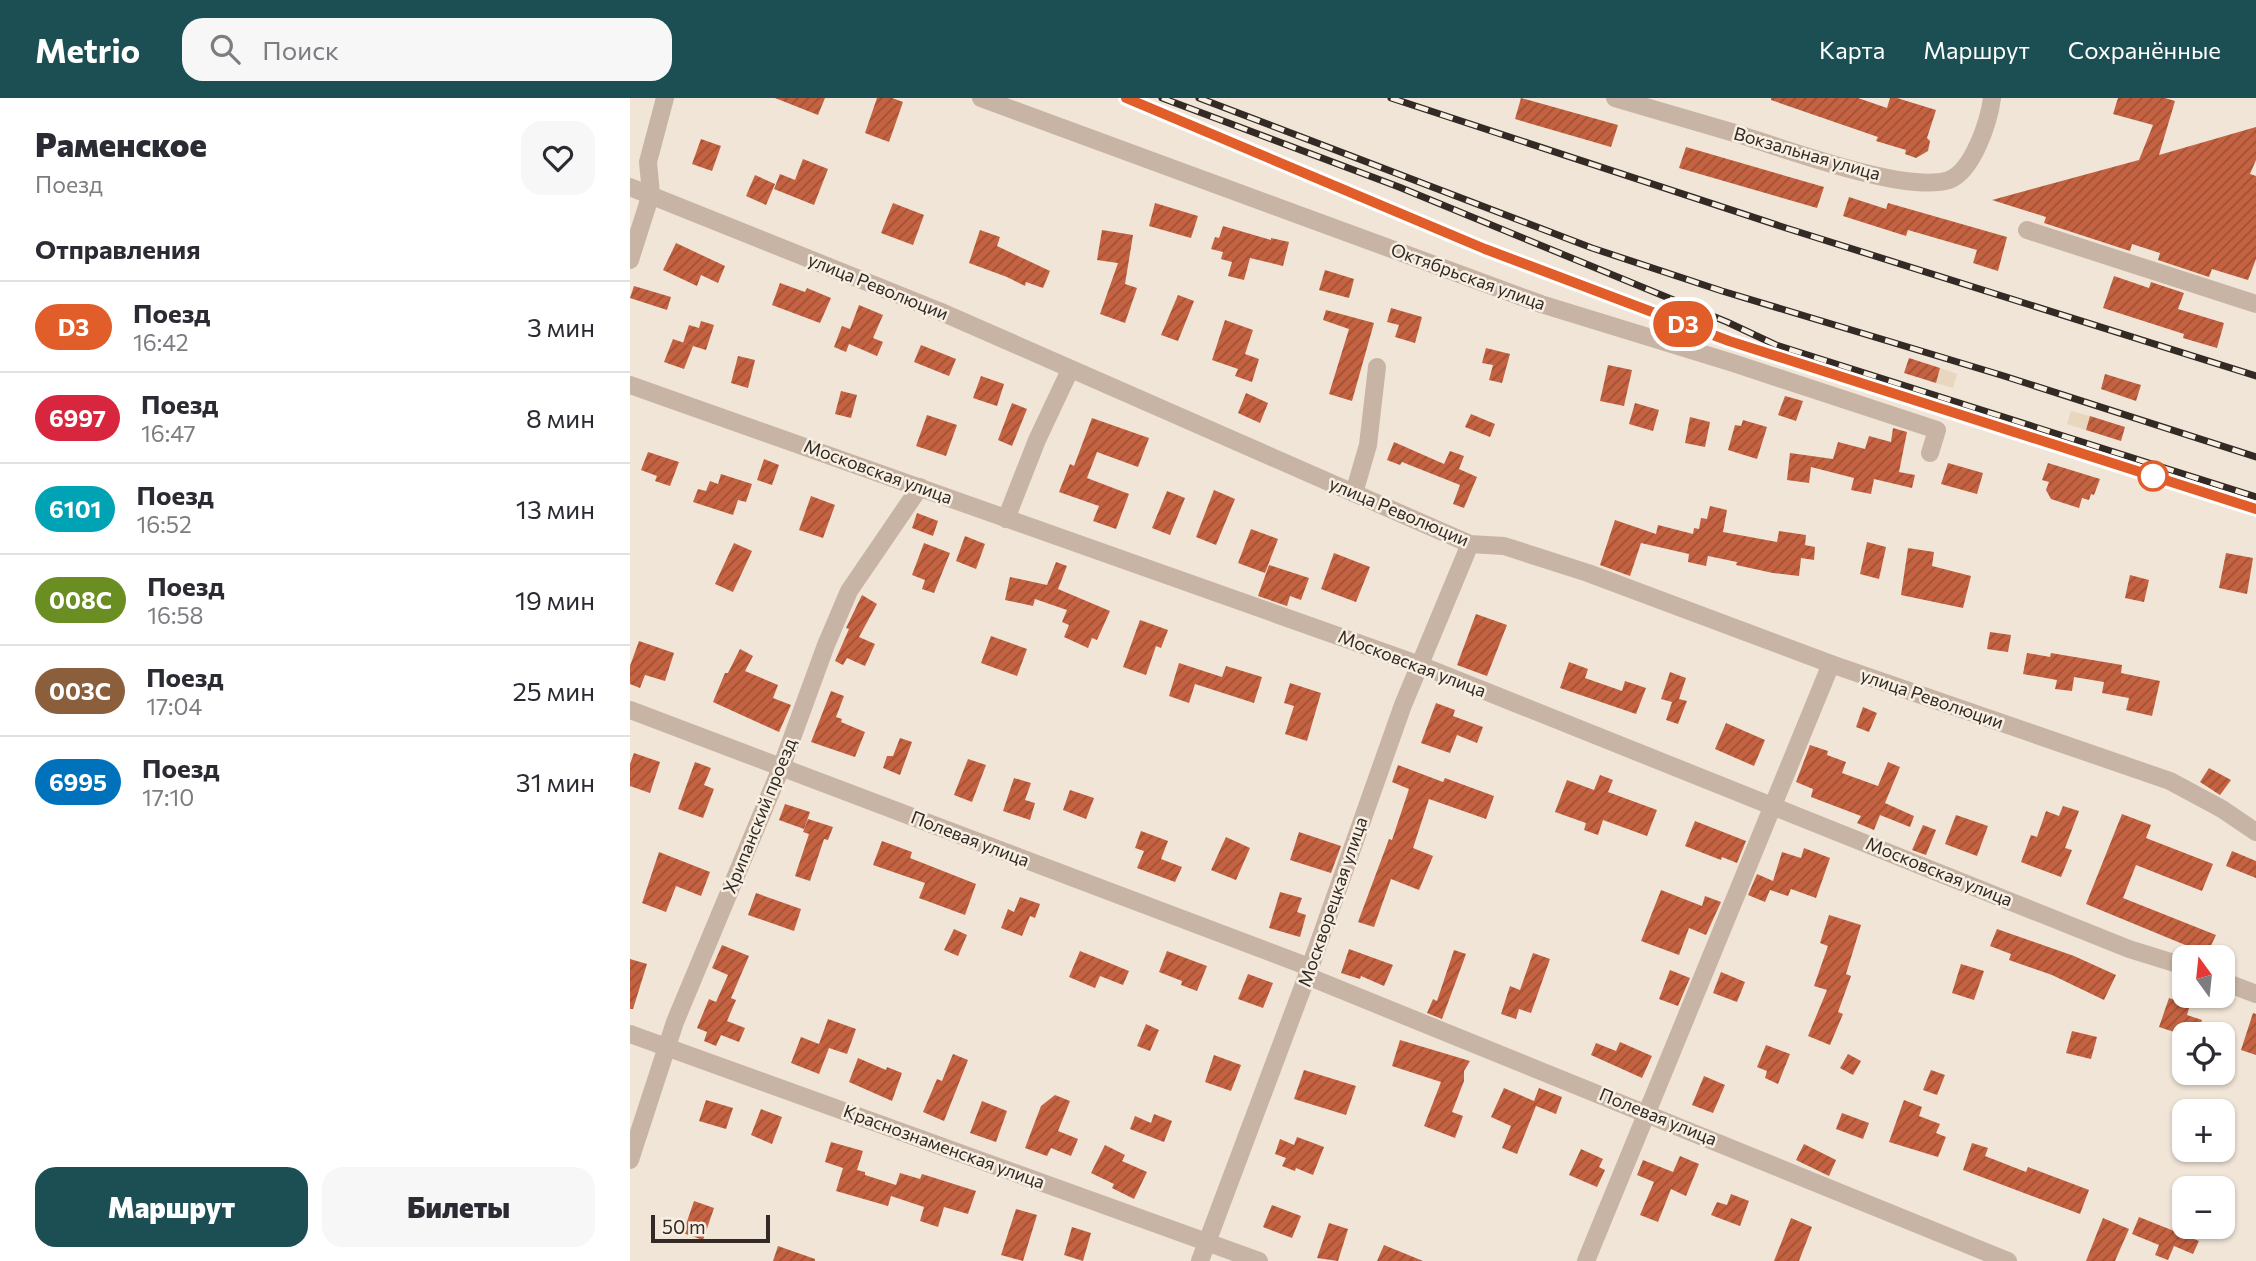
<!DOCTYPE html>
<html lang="ru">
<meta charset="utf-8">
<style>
body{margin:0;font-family:Commissioner,sans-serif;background:#f7f7f7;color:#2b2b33;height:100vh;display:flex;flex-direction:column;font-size:26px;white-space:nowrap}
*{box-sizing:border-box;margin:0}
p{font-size:23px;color:#7c7c81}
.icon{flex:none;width:38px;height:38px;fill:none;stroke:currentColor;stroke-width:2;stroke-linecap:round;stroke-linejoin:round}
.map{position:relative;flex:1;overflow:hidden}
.drawer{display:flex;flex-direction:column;background:#fff;width:630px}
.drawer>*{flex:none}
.badge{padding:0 14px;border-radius:23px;font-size:24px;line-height:46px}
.needle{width:46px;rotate:345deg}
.fabs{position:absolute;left:1542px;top:847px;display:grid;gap:14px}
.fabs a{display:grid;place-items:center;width:63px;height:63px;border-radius:14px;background:#fff;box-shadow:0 2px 5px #0004;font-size:35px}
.scale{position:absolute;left:21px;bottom:18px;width:119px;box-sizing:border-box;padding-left:7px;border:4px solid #332a25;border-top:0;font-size:19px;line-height:24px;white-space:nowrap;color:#332a25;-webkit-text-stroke:5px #f8efe3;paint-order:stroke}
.map>.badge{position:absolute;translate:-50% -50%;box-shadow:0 0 0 4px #fff}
h2{padding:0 35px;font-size:26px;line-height:63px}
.round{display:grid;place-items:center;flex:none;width:74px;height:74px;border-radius:21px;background:#f7f7f7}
.overview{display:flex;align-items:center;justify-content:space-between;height:119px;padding:0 35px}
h1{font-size:33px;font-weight:800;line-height:52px}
.button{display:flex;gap:14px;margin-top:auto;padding:14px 35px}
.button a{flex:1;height:80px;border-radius:21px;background:#1c4f53;color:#fff;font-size:28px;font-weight:800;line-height:80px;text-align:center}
.button a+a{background:#f7f7f7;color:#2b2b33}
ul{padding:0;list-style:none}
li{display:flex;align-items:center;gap:21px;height:91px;padding:0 35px;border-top:2px solid #e1e1e2}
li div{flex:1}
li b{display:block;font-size:26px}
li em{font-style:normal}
li .badge{min-width:77px;font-weight:700;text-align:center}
header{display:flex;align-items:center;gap:42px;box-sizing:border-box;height:98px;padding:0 35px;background:#1c4f53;color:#fff}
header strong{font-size:33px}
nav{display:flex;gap:38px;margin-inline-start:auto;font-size:24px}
.search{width:490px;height:63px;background:#f7f7f7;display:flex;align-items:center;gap:18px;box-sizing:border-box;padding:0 24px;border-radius:21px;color:#7c7c81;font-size:26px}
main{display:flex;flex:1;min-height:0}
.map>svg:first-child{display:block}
.plaza{fill:#e8d6be}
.building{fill:url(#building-hatch)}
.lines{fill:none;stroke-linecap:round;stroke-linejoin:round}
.minor{stroke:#c8b4a4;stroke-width:18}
.rail-casing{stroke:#332a25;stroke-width:7}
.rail{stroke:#f8efe3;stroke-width:4.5;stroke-dasharray:13;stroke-linecap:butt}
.line-casing{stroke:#fff;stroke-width:16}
.line{stroke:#e15d29;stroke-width:10}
.stop-dot{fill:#fff;stroke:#e15d29;stroke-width:3.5}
.labels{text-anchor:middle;stroke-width:5;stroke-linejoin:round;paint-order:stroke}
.street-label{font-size:18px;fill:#332a25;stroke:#f8efe3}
</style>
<header>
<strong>Metrio</strong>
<div class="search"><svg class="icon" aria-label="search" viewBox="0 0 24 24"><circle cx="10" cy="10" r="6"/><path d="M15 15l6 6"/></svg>Поиск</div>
<nav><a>Карта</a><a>Маршрут</a><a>Сохранённые</a></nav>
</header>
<main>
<section class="drawer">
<div class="overview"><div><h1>Раменское</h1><p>Поезд</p></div><a class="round"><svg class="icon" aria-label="heart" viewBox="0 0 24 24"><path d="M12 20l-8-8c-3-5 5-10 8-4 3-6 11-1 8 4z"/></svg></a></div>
<h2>Отправления</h2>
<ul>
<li><span class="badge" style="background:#e15d29;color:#fff">D3</span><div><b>Поезд</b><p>16:42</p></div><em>3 мин</em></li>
<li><span class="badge" style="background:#d7263d;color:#fff">6997</span><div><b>Поезд</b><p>16:47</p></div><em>8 мин</em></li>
<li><span class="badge" style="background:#00a3b4;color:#fff">6101</span><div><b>Поезд</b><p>16:52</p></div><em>13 мин</em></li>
<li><span class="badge" style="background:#6b8e23;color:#fff">008С</span><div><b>Поезд</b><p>16:58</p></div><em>19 мин</em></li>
<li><span class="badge" style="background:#8b5e3c;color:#fff">003С</span><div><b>Поезд</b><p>17:04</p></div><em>25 мин</em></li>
<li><span class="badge" style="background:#0072bc;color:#fff">6995</span><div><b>Поезд</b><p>17:10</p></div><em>31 мин</em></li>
</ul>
<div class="button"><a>Маршрут</a><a>Билеты</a></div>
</section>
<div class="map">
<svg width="1626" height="1163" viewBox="0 0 1626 1163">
<defs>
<pattern id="building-hatch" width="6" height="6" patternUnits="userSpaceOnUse" patternTransform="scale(1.75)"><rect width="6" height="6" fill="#c46241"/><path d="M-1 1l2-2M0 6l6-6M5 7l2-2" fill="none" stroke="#a05136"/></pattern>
</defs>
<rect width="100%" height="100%" fill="#f0e5d7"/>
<g class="plaza">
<polygon points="1310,270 1327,276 1323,290 1306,285"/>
<polygon points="1441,313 1460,318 1456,332 1437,326"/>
</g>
<g class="building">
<polygon points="145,0 195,0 188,17"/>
<polygon points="247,0 262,0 273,4 259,44 235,35"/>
<polygon points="891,0 988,27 981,49 885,21"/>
<polygon points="1141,0 1228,0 1257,10 1260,0 1267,0 1306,12 1297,40 1300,43 1298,53 1286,60 1275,56 1276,52 1246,43 1248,39 1141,2"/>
<polygon points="1488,0 1535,0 1545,3 1529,57 1626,29 1626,62 1620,76 1626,78 1626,161 1618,182 1582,171 1579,179 1528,162 1530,155 1502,146 1500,153 1414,125 1416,119 1362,102 1509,62 1523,27 1483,16"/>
<polygon points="71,41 91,48 82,73 62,66"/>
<polygon points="1056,49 1194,89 1187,110 1049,70"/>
<polygon points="173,61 198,71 184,107 144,91 150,76 165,82"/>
<polygon points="125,77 145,86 136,107 116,98"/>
<polygon points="1219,99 1256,111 1258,105 1377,139 1368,173 1343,165 1347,152 1278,132 1276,138 1213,118"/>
<polygon points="263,105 294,117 283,147 251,135"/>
<polygon points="525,105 568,118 561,140 519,128"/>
<polygon points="593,128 641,142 641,140 659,144 653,168 620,160 614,182 598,178 602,164 591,161 593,154 581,151 585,139 589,140"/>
<polygon points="350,132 370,139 367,148 420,173 413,190 396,184 395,188 377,179 339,165"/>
<polygon points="472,132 503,137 495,186 507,190 495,225 470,216 488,165 467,162"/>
<polygon points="46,145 95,168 88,185 71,177 67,188 33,172"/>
<polygon points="695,172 724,181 719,200 689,192"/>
<polygon points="1484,178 1519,190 1521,184 1554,195 1548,211 1594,225 1587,250 1553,240 1554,236 1473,210"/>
<polygon points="150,185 175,194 177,190 201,200 190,225 142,207"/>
<polygon points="4,188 41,199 37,212 0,200"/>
<polygon points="548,197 564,203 548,243 531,237"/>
<polygon points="229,207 253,217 243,240 253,244 247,258 219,246 216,254 204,249 212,228 220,231"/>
<polygon points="761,210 792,219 785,245 765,239 769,227 757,224"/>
<polygon points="696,212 744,225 722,303 699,296 719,231 693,222"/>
<polygon points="595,222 623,232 615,256 629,261 622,284 605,278 608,271 582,262"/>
<polygon points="71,223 84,227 76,252 53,245 59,227 69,230"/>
<polygon points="43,241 63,248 54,271 34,264"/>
<polygon points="291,247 326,261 319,278 284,264"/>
<polygon points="856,250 880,256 872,285 859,282 863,267 852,265"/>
<polygon points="108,258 125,262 118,290 101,285"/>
<polygon points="1279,260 1310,270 1306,285 1274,275"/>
<polygon points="978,267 1002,272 994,308 970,303"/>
<polygon points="1475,276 1511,287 1506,303 1471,291"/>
<polygon points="351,278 374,286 367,308 343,300"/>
<polygon points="211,293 227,297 221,320 205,316"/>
<polygon points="616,295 638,305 630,325 608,315"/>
<polygon points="1155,298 1173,303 1166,323 1148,317"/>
<polygon points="382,305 397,311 382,348 368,342"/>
<polygon points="1005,305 1029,312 1023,333 999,326"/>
<polygon points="841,316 865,326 860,339 835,329"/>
<polygon points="297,317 327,327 316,358 286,348"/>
<polygon points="1460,318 1495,329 1491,343 1456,332"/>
<polygon points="1060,319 1080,324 1075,349 1055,345"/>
<polygon points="462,320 519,340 508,369 467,354 457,380 499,396 486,431 463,423 469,408 429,394 440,366 444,368"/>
<polygon points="1113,322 1137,329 1127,361 1098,352 1105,327 1111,328"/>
<polygon points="1263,330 1277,334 1269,374 1285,377 1282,390 1244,381 1241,396 1221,392 1224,380 1181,369 1179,385 1157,382 1160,355 1203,361 1208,344 1235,351 1239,338 1261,344"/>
<polygon points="764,344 814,366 820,353 834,358 829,371 847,379 834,410 823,406 830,387 772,364 770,367 757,362"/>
<polygon points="18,354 49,364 40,388 25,383 27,378 11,372"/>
<polygon points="134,361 149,367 142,387 127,382"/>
<polygon points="1318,365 1353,375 1347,396 1311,386"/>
<polygon points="1418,365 1470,381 1464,397 1461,396 1459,402 1452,400 1449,410 1421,401 1416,392 1419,384 1412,382"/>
<polygon points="91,376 122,386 116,404 108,402 103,417 63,404 68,391 76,393 80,383 88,386"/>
<polygon points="584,392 605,401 586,447 566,439"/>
<polygon points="537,393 555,400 540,437 522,430"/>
<polygon points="181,398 205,407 193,440 169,432"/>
<polygon points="1080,408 1097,412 1093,434 1147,444 1149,433 1176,437 1175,447 1185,449 1184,462 1171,460 1169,478 1143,475 1106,467 1107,464 1078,458 1076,468 1058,464 1059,456 1011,445 1000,478 970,467 985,422 1026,436 1028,427 1063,436 1064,430 1069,431 1071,420 1077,421"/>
<polygon points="287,415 308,423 303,438 282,430"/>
<polygon points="621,431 648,441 635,475 608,465"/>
<polygon points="335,438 355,446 346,471 326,463"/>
<polygon points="1237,444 1256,449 1249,481 1230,476"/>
<polygon points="104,445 122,453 103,494 85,486"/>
<polygon points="294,445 320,455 304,495 292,491 295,482 282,477"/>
<polygon points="1278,450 1304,454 1302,468 1341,478 1333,510 1271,497"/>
<polygon points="704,455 740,469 726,504 691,491"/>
<polygon points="1596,455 1623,460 1617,496 1589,490"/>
<polygon points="426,464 437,468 428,491 480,513 467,542 462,540 458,550 434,539 439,527 432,524 437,512 405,501 403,508 375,502 380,479 417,487"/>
<polygon points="639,467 679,480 671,502 660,498 657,508 628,498"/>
<polygon points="1500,477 1519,482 1514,504 1495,500"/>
<polygon points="232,497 247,506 229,539 245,546 235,568 217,560 213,567 205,563 219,531 216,530"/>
<polygon points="846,516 877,527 857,578 827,567"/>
<polygon points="510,522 538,532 531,550 526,548 516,577 493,569"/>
<polygon points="1360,534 1381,537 1378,554 1357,551"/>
<polygon points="361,538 397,551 387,578 351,565"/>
<polygon points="9,543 44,555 35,583 15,577 10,590 0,586 0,568"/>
<polygon points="110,551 123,558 115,573 148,587 143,600 161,607 149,634 83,604 95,575 98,575"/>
<polygon points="1397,555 1420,559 1421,555 1492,567 1491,575 1530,583 1522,618 1496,612 1499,600 1472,595 1474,584 1444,579 1442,593 1425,591 1427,582 1393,576"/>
<polygon points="939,564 958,571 955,580 992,593 995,583 1016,590 1006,616 930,590"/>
<polygon points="549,565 592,579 596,568 632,579 624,605 565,586 559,605 539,598"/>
<polygon points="1040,574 1056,580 1049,601 1057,603 1048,626 1036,622 1042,604 1031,601"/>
<polygon points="660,585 691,595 677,643 655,636 664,608 654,605"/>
<polygon points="201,593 214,598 206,619 212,621 211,624 235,634 225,659 181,644"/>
<polygon points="806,605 825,612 823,618 853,629 847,645 827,637 820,655 791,645"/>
<polygon points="1233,609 1247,615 1239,634 1226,629"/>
<polygon points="1096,625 1135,642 1124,668 1085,651"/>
<polygon points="270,640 282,644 270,677 253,670 257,658 263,658"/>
<polygon points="1180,647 1198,653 1197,657 1216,664 1212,675 1248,688 1258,664 1270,669 1255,705 1284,718 1280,729 1250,717 1244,732 1227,725 1231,718 1181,699 1183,691 1166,684"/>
<polygon points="4,655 30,664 20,695 0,688 0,666"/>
<polygon points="338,661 356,667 342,704 324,697"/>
<polygon points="65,664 81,670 74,687 84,691 73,720 48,711"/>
<polygon points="768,667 813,684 815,680 864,698 856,721 799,701 783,750 803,758 789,792 761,781 744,829 728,824 759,741 762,742 779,691 762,684"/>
<polygon points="1579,670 1601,682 1590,697 1570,684"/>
<polygon points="970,677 983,682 978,694 1027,712 1017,738 973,722 968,737 954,732 956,725 925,714 937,682 964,692"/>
<polygon points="384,680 401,685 395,702 405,705 400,722 373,713"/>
<polygon points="440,692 464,700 456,721 433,712"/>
<polygon points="155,706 180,714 174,731 149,722"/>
<polygon points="1433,708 1449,713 1435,750 1442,752 1431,779 1391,764 1401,737 1407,739 1416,713 1429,718"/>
<polygon points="1492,716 1521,727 1516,740 1583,766 1572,793 1506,767 1493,800 1586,837 1577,856 1456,806"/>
<polygon points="1326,717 1358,728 1347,758 1315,746"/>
<polygon points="178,721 203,729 198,742 194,741 180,783 165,778 179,736 173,734"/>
<polygon points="1065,723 1116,743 1107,765 1092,759 1091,762 1055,748"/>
<polygon points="1293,727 1306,732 1296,757 1282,752"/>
<polygon points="511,733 538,743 531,761 552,769 545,784 507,770 514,753 505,750"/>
<polygon points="669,734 711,748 701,775 660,762"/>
<polygon points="596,739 620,750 606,782 581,772"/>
<polygon points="252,743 282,754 280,760 346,786 335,817 289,800 295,785 243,767"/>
<polygon points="1174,750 1200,760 1186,800 1161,791 1158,798 1140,792 1135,804 1118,797 1127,776 1143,783 1152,754 1171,760"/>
<polygon points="1602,753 1626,763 1626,780 1596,768"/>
<polygon points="29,754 80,774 71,798 46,788 36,814 12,805"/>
<polygon points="1031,792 1072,808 1075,798 1091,804 1076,837 1059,830 1049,857 1011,843"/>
<polygon points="650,794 672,800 667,814 676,817 670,839 639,830"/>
<polygon points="126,795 171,811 164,833 118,817"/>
<polygon points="390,799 410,806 405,820 400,818 392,838 371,830 378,811 384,814"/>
<polygon points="1199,817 1231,827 1216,876 1221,878 1208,914 1213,916 1200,947 1178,938 1197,892 1184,888 1198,848 1190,845"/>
<polygon points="324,831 337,837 328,858 314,852"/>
<polygon points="1367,831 1444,858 1486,877 1474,902 1422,877 1379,862 1381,856 1360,848"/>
<polygon points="92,847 119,858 101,900 106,902 97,923 115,930 109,944 91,937 86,948 74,943 77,934 67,930 79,901 86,904 98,877 82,870"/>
<polygon points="719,851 763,867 754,888 731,878 730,881 711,875"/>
<polygon points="824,852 836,856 812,921 797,915 803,901 807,903"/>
<polygon points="450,853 499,873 493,887 470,878 465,890 439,879"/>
<polygon points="537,853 577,868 567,893 551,887 552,883 529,874"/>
<polygon points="903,855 920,861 901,915 889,911 886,921 871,916 880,888 890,892"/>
<polygon points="0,861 17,866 3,911 0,911"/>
<polygon points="1331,866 1354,873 1344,902 1322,895"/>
<polygon points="1040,872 1060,880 1048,908 1029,901"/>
<polygon points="1091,874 1115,884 1107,904 1083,895"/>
<polygon points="618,876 643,885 633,910 608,901"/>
<polygon points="1539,900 1560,907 1557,917 1572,922 1567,936 1550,936 1529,929"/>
<polygon points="1623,915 1626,916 1626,957 1611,952"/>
<polygon points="198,921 226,931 217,956 199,950 189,976 161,965 171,939 189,946"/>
<polygon points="516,926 529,932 520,953 507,948"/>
<polygon points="1442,933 1467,939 1461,961 1436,955"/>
<polygon points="770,942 840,963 834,973 834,983 822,1014 833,1018 825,1040 794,1028 811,984 762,968"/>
<polygon points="990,944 1022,958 1012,980 961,957 966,945 986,953"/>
<polygon points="1136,947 1160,956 1148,986 1135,980 1137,973 1127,969"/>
<polygon points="323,956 338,962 314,1023 293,1014 307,981 312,983"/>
<polygon points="1218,956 1231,963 1223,977 1210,970"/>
<polygon points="584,957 611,967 601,993 575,984"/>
<polygon points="228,960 256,972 257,969 272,975 262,1003 219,984"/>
<polygon points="674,972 726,988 716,1017 664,1001"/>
<polygon points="1301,972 1315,977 1307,997 1293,992"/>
<polygon points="1074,978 1095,987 1083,1015 1062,1007"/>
<polygon points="874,990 904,1003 909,990 932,999 926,1016 906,1008 887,1056 872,1050 881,1028 861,1019"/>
<polygon points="425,997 440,1003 428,1033 448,1041 441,1058 421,1050 417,1058 395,1050 411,1008"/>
<polygon points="76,1002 103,1010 96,1031 69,1023"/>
<polygon points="1274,1002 1292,1009 1289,1018 1310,1026 1306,1035 1316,1039 1308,1059 1259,1044"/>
<polygon points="352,1003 377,1013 366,1044 340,1035"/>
<polygon points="131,1011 152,1019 142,1046 121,1037"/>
<polygon points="1212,1015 1239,1025 1233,1041 1206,1031"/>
<polygon points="524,1016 542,1023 534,1044 500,1031 505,1018 521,1025"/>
<polygon points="667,1039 694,1049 683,1077 666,1070 665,1073 652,1068 656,1060 645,1056 650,1041 664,1047"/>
<polygon points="201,1044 233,1053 227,1072 235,1074 235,1077 266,1087 270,1075 290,1081 292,1076 346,1093 338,1116 314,1109 308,1129 290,1123 294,1109 261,1098 258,1108 206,1093 213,1070 195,1064"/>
<polygon points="1342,1045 1358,1050 1355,1058 1396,1074 1398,1069 1459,1092 1450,1116 1333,1072"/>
<polygon points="1174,1046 1206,1062 1199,1078 1166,1062"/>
<polygon points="475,1047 495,1057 492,1063 517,1074 504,1101 482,1090 484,1086 461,1075"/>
<polygon points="951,1051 973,1061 969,1069 975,1072 967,1089 939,1077"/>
<polygon points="1050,1058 1069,1066 1056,1098 1041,1091 1028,1124 1010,1117 1024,1084 1007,1077 1013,1062 1043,1074"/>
<polygon points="1101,1096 1119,1103 1110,1128 1081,1117 1087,1104 1097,1107"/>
<polygon points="64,1103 84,1110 73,1142 53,1135"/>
<polygon points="642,1107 671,1118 662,1140 633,1129"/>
<polygon points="386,1111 407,1117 393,1163 371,1157"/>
<polygon points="1509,1119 1569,1143 1563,1156 1544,1148 1538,1162 1525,1157 1529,1147 1502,1136"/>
<polygon points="1161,1120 1182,1129 1169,1163 1144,1163"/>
<polygon points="1473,1120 1499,1131 1485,1163 1456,1163"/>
<polygon points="699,1125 718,1131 708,1163 687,1160"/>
<polygon points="442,1129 461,1135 453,1163 434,1157"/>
<polygon points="754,1147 793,1163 747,1163"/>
<polygon points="148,1148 185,1161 185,1163 143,1163"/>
</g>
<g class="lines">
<g class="minor">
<polyline points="351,0 911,206 1103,265 1307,332 1300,355"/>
<path d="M985 0C1026 12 1067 24 1108 36 1152 50 1277 96 1319 82 1343 73 1359 23 1362 0"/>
<polyline points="0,89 309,213 840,446 874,448 958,475 1201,566 1540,683 1592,711 1626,734"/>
<polyline points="1397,132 1626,206"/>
<polyline points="0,162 21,96 18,64 35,0"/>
<polyline points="0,287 790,567 1499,851 1554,868"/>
<polyline points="724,395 738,347 747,269"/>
<polyline points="376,421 407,342 440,272"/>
<polyline points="0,612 679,869"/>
<polyline points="677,878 1378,1163"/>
<polyline points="1592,883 1626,896"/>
<polyline points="0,936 629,1163"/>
<polyline points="0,1062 45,924 151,670 196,547 219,493 290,389"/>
<polyline points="570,1163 677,878 773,607 840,446"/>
<polyline points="956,1163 1201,566"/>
</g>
<g class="rail-casing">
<g id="rail">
<polyline points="496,0 855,151 1099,243 1626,411"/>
<polyline points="532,0 769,89 1097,224 1146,247 1626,399"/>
<polyline points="569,0 962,150 1092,193 1374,278 1626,359"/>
<polyline points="761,0 1156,130 1626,278"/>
</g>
</g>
<use href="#rail" class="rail"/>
</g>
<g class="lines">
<g class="line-casing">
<polyline id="line" points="496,0 855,151 1099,243 1626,411"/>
</g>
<use href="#line" class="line"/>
</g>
<circle class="stop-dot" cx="1523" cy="378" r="14"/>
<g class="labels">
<g class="street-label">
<text transform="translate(1177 56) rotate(16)" y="6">Вокзальная улица</text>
<text transform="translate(838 179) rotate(20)" y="6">Октябрьская улица</text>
<text transform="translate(248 189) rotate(22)" y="6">улица Революции</text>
<text transform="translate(248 374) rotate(20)" y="6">Московская улица</text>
<text transform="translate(769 414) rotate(23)" y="6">улица Революции</text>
<text transform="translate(782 566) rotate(21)" y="6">Московская улица</text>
<text transform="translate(1302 601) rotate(19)" y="6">улица Революции</text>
<text transform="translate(130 718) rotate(-68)" y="6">Хрипанский проезд</text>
<text transform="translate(340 741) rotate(21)" y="6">Полевая улица</text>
<text transform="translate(1309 774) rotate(22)" y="6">Московская улица</text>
<text transform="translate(703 804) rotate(-71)" y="6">Москворецкая улица</text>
<text transform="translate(1028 1019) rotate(22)" y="6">Полевая улица</text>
<text transform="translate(314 1049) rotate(20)" y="6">Краснознаменская улица</text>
</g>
</g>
</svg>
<div class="fabs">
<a><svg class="needle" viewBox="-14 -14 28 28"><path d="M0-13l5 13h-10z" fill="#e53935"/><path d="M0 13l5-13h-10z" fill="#7c7c81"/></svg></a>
<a><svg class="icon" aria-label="locate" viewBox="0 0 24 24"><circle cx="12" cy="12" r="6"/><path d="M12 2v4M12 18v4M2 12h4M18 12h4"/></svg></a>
<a>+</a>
<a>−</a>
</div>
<div class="scale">50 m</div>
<b class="badge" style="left:1053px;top:226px;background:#e15d29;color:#fff">D3</b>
</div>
</main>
